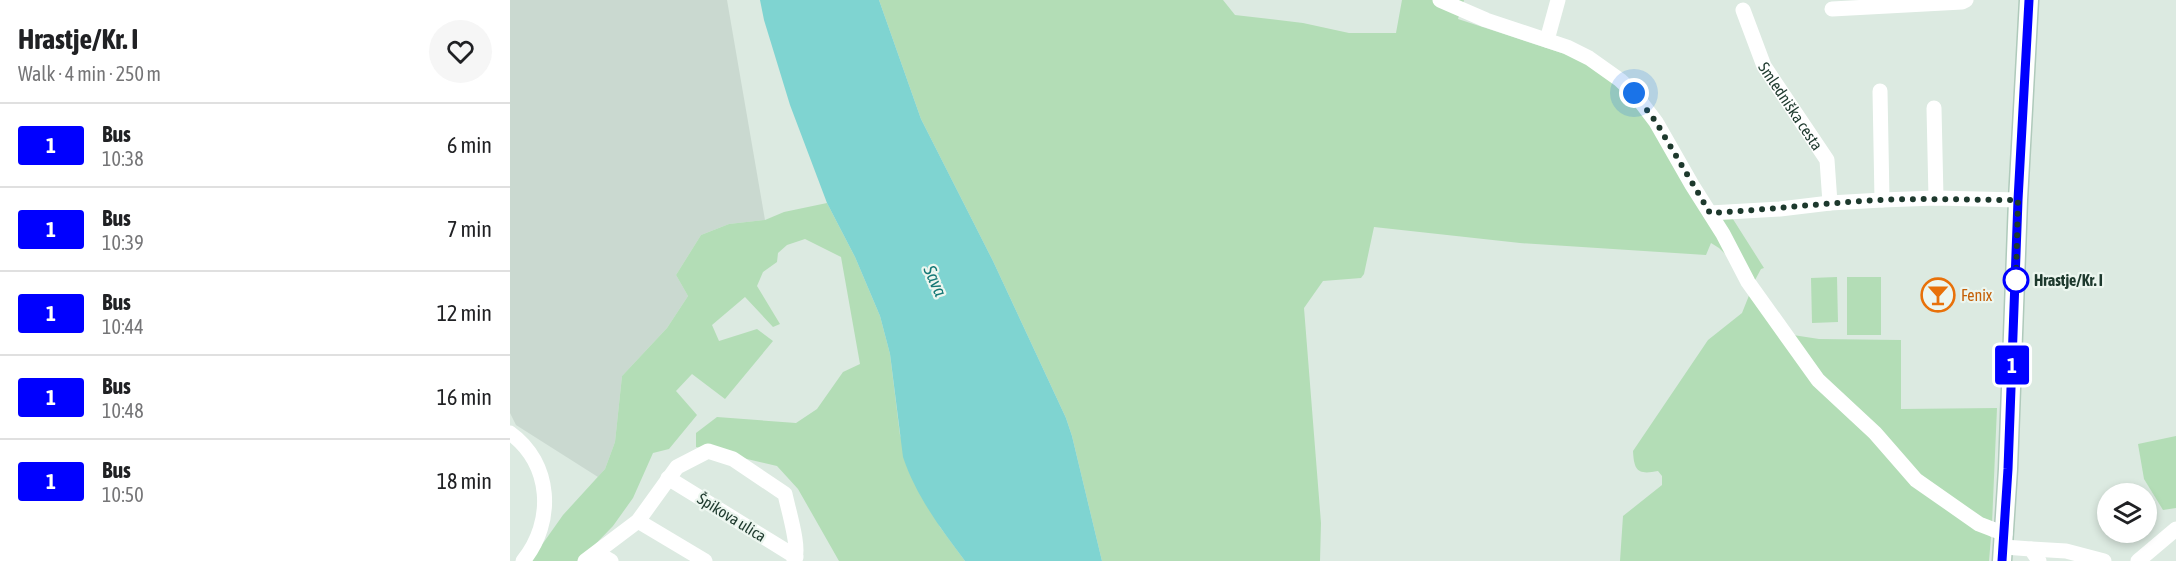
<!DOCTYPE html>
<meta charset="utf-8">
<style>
body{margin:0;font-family:"Asap Condensed",sans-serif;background:#f6f6f6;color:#202124;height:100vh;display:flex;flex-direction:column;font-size:22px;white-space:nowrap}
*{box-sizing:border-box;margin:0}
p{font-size:20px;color:#757577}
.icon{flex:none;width:33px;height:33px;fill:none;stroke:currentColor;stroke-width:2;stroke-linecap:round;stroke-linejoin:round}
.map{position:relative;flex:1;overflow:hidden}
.panel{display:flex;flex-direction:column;background:#fff;width:510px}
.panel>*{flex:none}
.badge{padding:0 12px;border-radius:4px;font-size:21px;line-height:39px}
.fabs{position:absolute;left:1587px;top:483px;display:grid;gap:12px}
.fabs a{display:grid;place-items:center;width:60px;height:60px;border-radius:50%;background:#fff;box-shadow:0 3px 9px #0003;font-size:30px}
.you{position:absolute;width:30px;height:30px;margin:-15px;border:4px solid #fff;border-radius:50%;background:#1a73e8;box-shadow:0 0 0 9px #1a73e833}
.map>.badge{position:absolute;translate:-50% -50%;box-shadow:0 0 0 3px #fff}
.round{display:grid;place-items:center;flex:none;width:63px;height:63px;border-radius:32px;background:#f6f6f6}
.summary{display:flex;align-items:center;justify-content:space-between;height:102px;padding:0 18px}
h1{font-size:28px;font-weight:700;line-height:45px}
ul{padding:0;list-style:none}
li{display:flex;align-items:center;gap:18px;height:84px;padding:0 18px;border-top:2px solid #e0e0e0}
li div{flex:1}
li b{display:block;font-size:22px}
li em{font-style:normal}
li .badge{min-width:66px;font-weight:700;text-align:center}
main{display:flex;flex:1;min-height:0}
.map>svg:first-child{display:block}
.built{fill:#cad9d0}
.green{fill:#b3ddb6}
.water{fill:#7fd4d1}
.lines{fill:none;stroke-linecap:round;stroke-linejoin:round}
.secondary-casing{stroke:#afcabb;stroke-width:21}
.street{stroke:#fff;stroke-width:15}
.secondary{stroke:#fff;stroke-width:18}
.line-casing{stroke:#fff;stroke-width:14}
.line{stroke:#00f;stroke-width:9}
.walk{stroke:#1d392d;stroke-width:6;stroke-dasharray:0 10.8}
.stop-dot{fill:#fff;stroke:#00f;stroke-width:3}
.labels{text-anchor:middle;stroke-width:4.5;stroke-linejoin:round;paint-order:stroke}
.street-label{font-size:16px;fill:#1d392d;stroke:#ecf6ef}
.stop-label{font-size:16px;font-weight:bold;fill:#1d392d;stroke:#ecf6ef;text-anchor:start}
.food-label{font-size:16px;fill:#c56008;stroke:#ecf6ef;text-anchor:start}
.water-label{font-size:18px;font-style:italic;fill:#157876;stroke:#ecf6ef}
</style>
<main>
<section class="panel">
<div class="summary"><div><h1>Hrastje/Kr. I</h1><p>Walk · 4 min · 250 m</p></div><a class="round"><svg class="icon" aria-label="heart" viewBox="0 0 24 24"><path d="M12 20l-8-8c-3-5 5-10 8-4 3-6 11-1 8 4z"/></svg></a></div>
<ul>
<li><span class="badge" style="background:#00f;color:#fff">1</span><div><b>Bus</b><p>10:38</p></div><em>6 min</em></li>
<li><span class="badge" style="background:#00f;color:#fff">1</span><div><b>Bus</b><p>10:39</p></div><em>7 min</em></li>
<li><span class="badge" style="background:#00f;color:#fff">1</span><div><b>Bus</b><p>10:44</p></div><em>12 min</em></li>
<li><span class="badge" style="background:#00f;color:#fff">1</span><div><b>Bus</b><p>10:48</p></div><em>16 min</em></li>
<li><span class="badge" style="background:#00f;color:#fff">1</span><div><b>Bus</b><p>10:50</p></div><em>18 min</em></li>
</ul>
</section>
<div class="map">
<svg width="1666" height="561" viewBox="0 0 1666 561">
<rect width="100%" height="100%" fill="#dceae1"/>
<polygon class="built" points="0,0 217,0 255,220 219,224 191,235 166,275 178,296 157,328 112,376 105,442 95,469 88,477 6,425 0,413"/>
<g class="green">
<polygon points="369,0 713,0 725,15 793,23 839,33 886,33 892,0 954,0 948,19 1073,60 1124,98 1197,210 1221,216 1254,268 1251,269 1244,282 1209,248 1201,243 1196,255 1010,243 864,227 854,274 851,278 813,281 794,308 811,523 810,561 592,561 562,436 556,418 483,261 411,119"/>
<polygon points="317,203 345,257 370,316 380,354 390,435 430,527 455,561 329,561 288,489 267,466 186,447 186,433 207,417 286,423 307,409 333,372 350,364 331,257 295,239 277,245 268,253 267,262 253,272 247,286 270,324 263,327 235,297 202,325 209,341 247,329 263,341 215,399 182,374 166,391 187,415 159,449 143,453 123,498 103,526 69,561 18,561 24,556 53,515 95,469 105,442 112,376 157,328 178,296 166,275 191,235 219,224 255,220 274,212"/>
<polygon points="1327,277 1328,322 1302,323 1301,278"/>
<rect x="1337" y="277" width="34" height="58"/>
<path d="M1240 293 1404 482 1481 537 1479 561H1110L1113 516 1152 485V476L1148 471C1128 475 1124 471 1123 451L1198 340 1232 313Z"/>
<polygon points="1283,335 1309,339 1391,340 1391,409 1487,408 1482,524 1408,478 1328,395"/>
<polygon points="1666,436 1666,508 1653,510 1634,479 1628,444"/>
</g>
<path class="water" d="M250 0H369L411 119 483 261 556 418 562 436 592 561H455C431 529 406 496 393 457L380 354 370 316 345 257 317 203 280 105 254 20Z"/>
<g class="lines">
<g class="secondary-casing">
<polyline id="secondary" points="1492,561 1498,469 1508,200 1519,0"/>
</g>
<g class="street">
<polyline points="930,0 976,20 1057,47 1079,58 1110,80 1124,93 1146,122 1182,185 1213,234 1238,282 1308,380 1365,433 1406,480 1469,524 1495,534"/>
<polyline points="1322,9 1452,2 1456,0"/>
<path id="s1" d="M1233 10 1254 66 1317 160 1320 203"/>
<polyline points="1037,40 1048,0"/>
<polyline points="1370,91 1372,200"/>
<polyline points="1424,108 1426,198"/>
<polyline points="1200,213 1270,209 1320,203 1372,200 1426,198 1508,200"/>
<path d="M0 433C42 463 45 522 13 561"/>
<polyline points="158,478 286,557"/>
<polyline points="128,521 195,561"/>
<polyline points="1494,547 1521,549 1529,561"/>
<polyline points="1521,549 1556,551 1594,561"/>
<polyline points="87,553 101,561"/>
<path d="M75 561 128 521 167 467 198 451 223 459 275 494C278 509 291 550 284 561"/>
<polyline points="1628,561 1666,529"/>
</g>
<use href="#secondary" class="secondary"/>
</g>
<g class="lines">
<g class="line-casing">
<polyline id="line" points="1492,561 1498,469 1508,200 1519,0"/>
</g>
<use href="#line" class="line"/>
<path class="walk" d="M1124 93 1146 122 1200 213C1257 210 1313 203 1370 200 1416 198 1462 200 1508 200L1506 280"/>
</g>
<defs>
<g id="bar-ring" transform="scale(1.725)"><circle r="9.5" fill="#ecf6ef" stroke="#e8710a" stroke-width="1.5"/><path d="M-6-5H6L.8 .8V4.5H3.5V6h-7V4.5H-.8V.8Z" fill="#e8710a"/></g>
</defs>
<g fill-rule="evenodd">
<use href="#bar-ring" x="1428" y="295"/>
</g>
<circle class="stop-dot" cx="1506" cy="280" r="12"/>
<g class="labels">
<g class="street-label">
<text dy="6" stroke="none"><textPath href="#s1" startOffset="108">Smledniška cesta</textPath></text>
<text transform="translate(222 517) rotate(32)" y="6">Špikova ulica</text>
</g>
<g class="stop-label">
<text x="1524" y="286">Hrastje/Kr. I</text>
</g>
<g class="food-label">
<text x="1451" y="301">Fenix</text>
</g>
<g class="water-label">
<text transform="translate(425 281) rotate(66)" y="6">Sava</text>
</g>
</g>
</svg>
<div class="fabs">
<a><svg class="icon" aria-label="layers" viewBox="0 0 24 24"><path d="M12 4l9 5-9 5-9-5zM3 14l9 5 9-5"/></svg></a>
</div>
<div class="you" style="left:1124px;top:93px"></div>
<b class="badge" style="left:1502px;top:365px;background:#00f;color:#fff">1</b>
</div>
</main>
